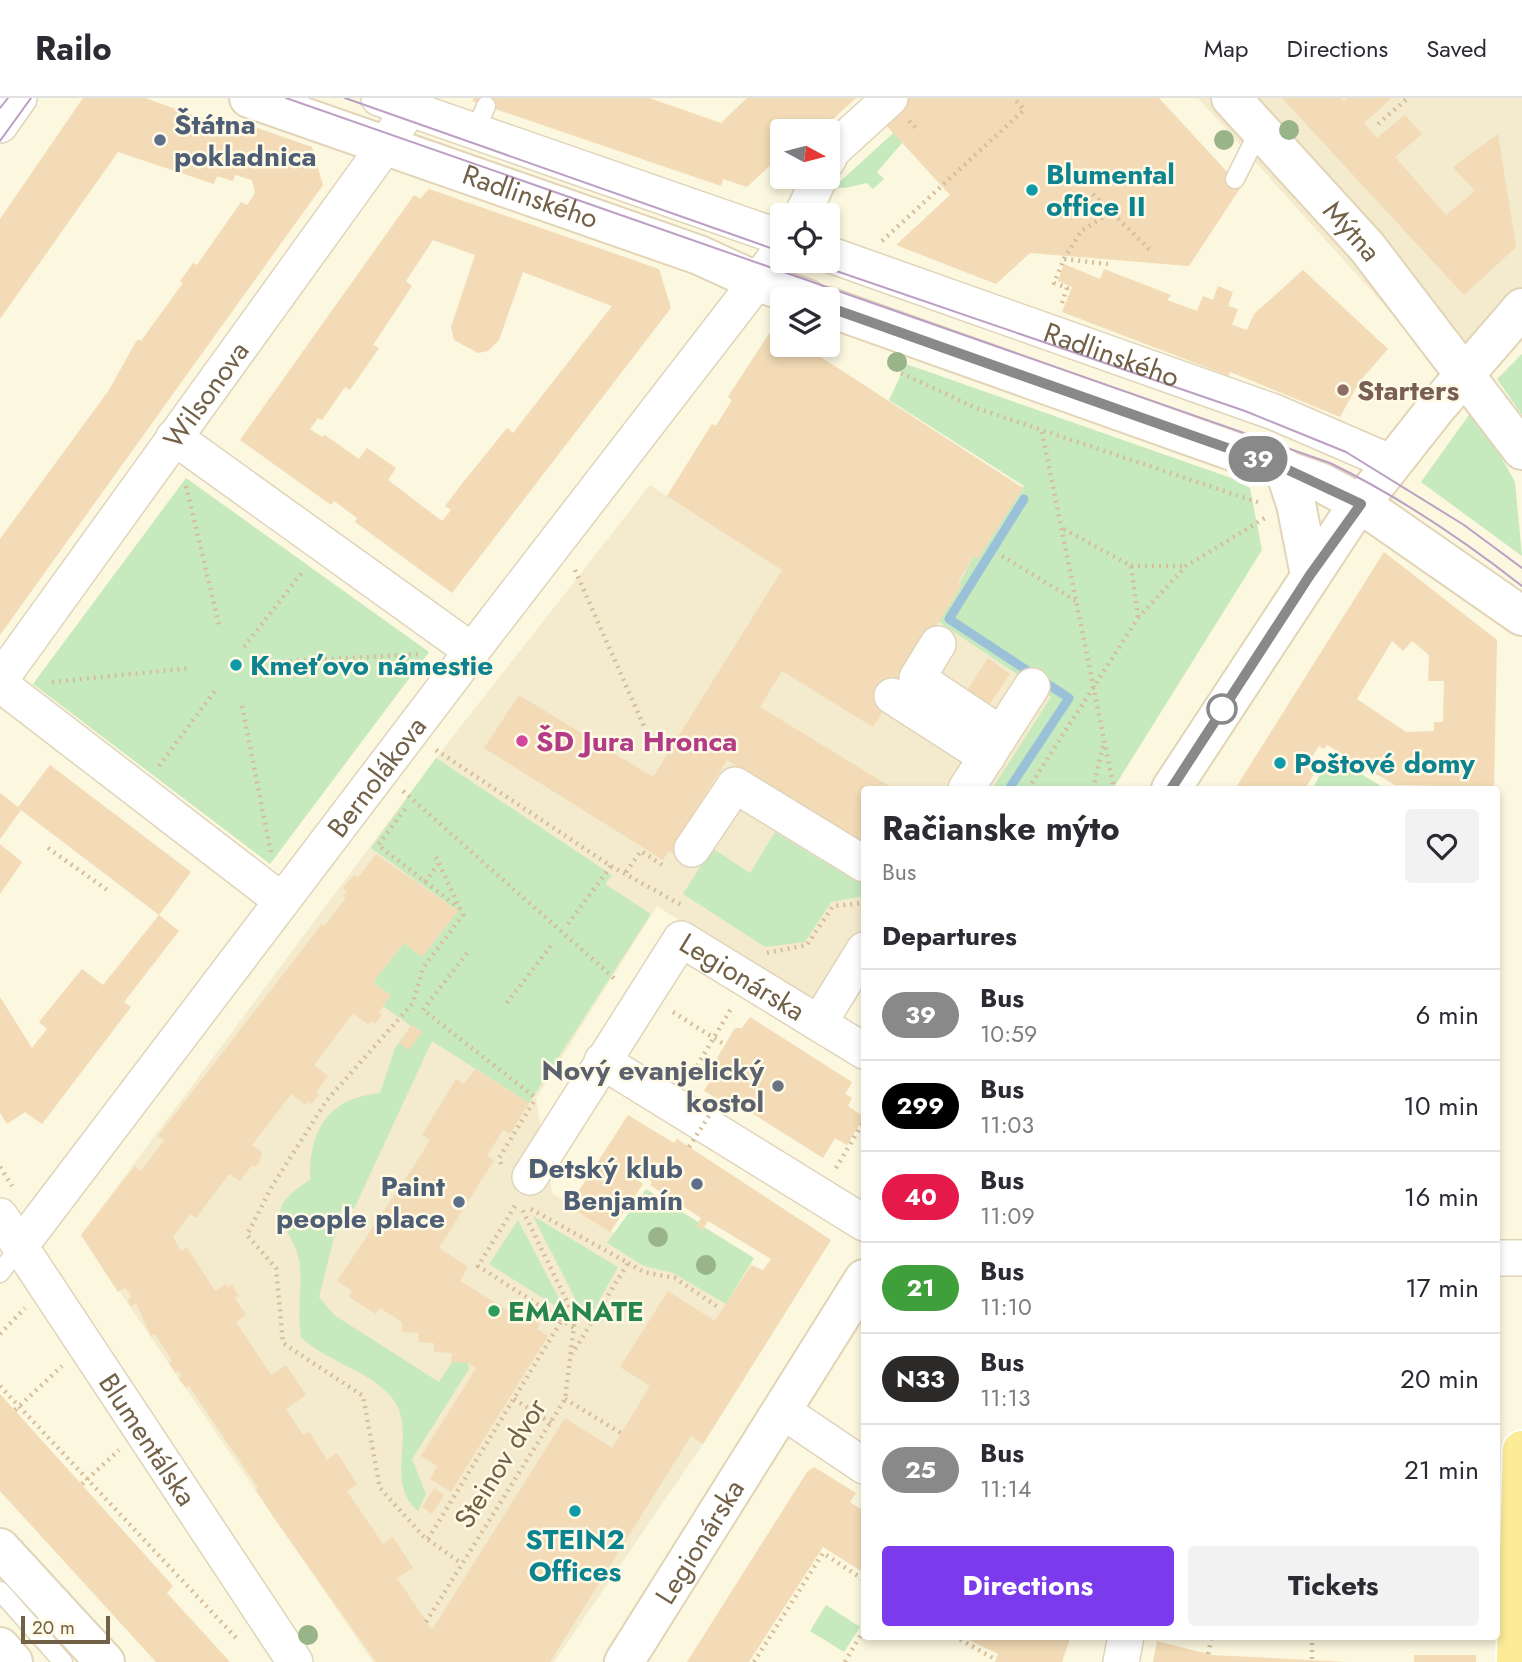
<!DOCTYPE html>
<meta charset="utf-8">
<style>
body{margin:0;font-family:Jost,sans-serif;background:#f2f2f3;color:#2b2b33;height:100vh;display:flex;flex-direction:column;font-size:26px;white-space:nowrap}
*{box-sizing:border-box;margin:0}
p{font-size:23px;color:#7c7c81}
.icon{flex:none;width:38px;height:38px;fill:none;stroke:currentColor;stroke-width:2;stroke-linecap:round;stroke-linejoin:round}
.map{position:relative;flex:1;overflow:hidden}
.sheet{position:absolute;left:861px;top:688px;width:639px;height:854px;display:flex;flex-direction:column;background:#fff;border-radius:7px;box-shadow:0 4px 10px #0003}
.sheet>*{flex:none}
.badge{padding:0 14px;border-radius:23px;font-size:24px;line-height:46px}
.needle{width:46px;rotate:97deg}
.fabs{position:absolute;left:770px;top:21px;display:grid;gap:14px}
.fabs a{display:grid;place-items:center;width:70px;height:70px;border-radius:7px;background:#fff;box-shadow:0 4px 10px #0003;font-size:35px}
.scale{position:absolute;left:21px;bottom:18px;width:89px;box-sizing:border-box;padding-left:7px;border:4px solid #726047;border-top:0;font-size:19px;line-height:24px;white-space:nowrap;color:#726047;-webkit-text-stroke:5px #fffae5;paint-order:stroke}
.map>.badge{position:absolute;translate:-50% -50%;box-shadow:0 0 0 4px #fff}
h2{padding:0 21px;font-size:26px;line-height:63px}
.round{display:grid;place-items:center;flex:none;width:74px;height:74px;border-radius:7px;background:#f2f2f3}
.head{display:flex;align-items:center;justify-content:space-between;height:119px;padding:0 21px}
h1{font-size:33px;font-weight:700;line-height:52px}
.primary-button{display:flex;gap:14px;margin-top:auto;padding:14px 21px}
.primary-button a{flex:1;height:80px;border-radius:7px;background:#7c3aed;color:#fff;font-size:28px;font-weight:700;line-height:80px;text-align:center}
.primary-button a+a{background:#f2f2f3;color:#2b2b33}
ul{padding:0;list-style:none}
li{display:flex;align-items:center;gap:21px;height:91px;padding:0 21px;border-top:2px solid #e1e1e2}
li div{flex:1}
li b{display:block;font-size:26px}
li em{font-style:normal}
li .badge{min-width:77px;font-weight:700;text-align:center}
header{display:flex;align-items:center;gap:42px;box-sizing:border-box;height:98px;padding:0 35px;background:#fff;border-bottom:2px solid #e1e1e2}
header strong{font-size:33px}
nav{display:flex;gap:38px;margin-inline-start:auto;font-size:24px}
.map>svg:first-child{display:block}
.residential{fill:#f4eacd}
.green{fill:#c6e9be}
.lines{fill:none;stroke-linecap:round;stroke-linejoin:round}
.stream{stroke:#9ac1d7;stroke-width:9}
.building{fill:#f2dbb6;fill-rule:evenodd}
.service-casing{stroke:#e0d4bb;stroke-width:21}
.minor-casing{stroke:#e0d4bb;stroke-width:38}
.tertiary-casing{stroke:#e0d4bb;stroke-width:42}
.secondary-casing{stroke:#e2d4b6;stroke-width:42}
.primary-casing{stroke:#fff;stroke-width:42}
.path{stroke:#d6be9a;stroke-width:4.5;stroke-dasharray:2 5;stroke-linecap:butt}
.service{stroke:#fff;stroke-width:18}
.minor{stroke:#fff;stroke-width:35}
.tertiary{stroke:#fff;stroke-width:38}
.secondary{stroke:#fff;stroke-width:38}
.primary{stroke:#fcec96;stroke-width:38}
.tram{stroke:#bb9fc4;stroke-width:2}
.path-bridge{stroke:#d6be9a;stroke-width:4.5;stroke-dasharray:2 5;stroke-linecap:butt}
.tree{fill:#98b488}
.line-casing{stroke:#fff;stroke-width:16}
.line{stroke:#898989;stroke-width:10}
.service-dot{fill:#5c6f8a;stroke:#fffae5;stroke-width:2.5}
.culture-dot{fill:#0f9aa8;stroke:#fffae5;stroke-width:2.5}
.education-dot{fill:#8d6e63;stroke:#fffae5;stroke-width:2.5}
.stop-dot{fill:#fff;stroke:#898989;stroke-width:3.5}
.hotel-dot{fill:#d1479c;stroke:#fffae5;stroke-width:2.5}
.worship-dot{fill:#6b7280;stroke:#fffae5;stroke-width:2.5}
.leisure-dot{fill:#2e9e5b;stroke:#fffae5;stroke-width:2.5}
.labels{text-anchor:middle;stroke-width:5;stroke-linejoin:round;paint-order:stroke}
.service-label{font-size:28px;font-weight:bold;fill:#4e5e75;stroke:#fffae5;text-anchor:end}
.culture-label{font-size:28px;font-weight:bold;fill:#0d838f;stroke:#fffae5;text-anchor:start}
.street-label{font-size:28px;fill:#726047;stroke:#fffae5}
.education-label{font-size:28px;font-weight:bold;fill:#785e54;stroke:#fffae5;text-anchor:start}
.hotel-label{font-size:28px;font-weight:bold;fill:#b23c85;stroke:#fffae5;text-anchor:start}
.worship-label{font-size:28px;font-weight:bold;fill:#5b616d;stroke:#fffae5;text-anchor:end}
.leisure-label{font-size:28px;font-weight:bold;fill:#27864d;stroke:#fffae5;text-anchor:start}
</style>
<header>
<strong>Railo</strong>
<nav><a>Map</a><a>Directions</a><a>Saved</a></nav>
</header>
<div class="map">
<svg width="1522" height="1564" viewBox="0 0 1522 1564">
<rect width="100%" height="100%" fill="#fcf7df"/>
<g class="residential">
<polygon points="1198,0 1522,0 1522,196 1446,276"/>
<polygon points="774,228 782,234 782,247 802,247 1020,388 1024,388 939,524 1051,599 992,691 864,691 864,873 852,892 847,913 817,909 657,808 536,1000 552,1095 772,1236 703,1346 554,1564 373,1564 81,1137 436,660 650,387 667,398 712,326 716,328 732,302 728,299"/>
</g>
<g class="green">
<polygon points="900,29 908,38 877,74 884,81 873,91 867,85 845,90 834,89"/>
<polygon points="1522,256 1522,317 1497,281"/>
<polygon points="906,266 1234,381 1250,390 1262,452 1113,691 992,691 1051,599 939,524 974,458 978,460 1024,388 889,302"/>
<polygon points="1474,310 1515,384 1522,458 1421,384"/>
<polygon points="186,380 429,554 270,766 33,586"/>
<polygon points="1331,658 1386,691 1312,691"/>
<path d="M436 660 612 777 605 786 651 816 529 1005 432 943 354 1111 343 1105 319 1199 334 1217 439 1284 452 1264 468 1265 469 1271 412 1361 426 1396 418 1413C384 1384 416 1338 395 1304 375 1274 328 1265 301 1239 297 1215 302 1192 300 1168 296 1126 252 1118 310 1082 309 1032 328 1000 380 995L395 950 411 928 383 908 390 897 373 884 404 845 422 859 458 813 371 750Z"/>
<polygon points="775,734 820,762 826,752 864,777 864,798 831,804 805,844 765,849 683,796 712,750 750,775"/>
<polygon points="646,1091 698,1124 702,1132 704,1129 754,1160 726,1206 673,1175 644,1168 607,1145"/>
<polygon points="533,1118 618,1169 587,1224"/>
<polygon points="518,1122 564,1210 562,1212 489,1166"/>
<polygon points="826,1507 860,1529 844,1554 810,1533"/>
</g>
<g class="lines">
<polyline class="stream" points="1009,691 1069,600 949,521 1024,401"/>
</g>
<g class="building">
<polygon points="83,0 145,0 232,31 235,22 312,49 323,87 0,537 0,441 109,292 134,247 138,241 141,243 183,185 180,183 188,172 193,165 197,167 241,104 247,107 255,95 252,82 235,77 233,83 217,78 214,86 118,54 0,221 0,121"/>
<polygon points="474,0 649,0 721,25 747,0 856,0 820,33 782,33 782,69 776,62 747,89 723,81 721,88 472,3"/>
<polygon points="861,0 1159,0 1241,89 1189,168 1030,155 996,186 896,147 950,97"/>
<polygon points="1282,0 1341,0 1344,3 1347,0 1392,0 1364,25 1377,40 1405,17 1422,36 1395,59 1446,117 1475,93 1453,69 1498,36 1516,149 1464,197"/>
<path d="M429 91 659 171 671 210 452 495 355 424 357 420 334 403 331 407 240 342 414 97 420 101ZM433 142 475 157 451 229 454 242 478 255 488 253 499 242 523 174 612 208 513 335 507 330 461 387 445 408 451 412 442 423 388 382 396 370 367 350 359 361 325 337 322 339 310 331 318 320 322 322 345 289 350 292 379 250 373 247 412 188 406 183Z"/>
<polygon points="1064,166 1100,181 1104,171 1171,197 1167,202 1197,213 1203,198 1213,202 1218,188 1233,194 1228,208 1238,211 1232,227 1247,232 1254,216 1303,172 1388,251 1360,283 1340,319 1245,280 1230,274 1229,278 1062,214 1072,189 1058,183"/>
<polygon points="774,228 782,234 782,247 802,247 1023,390 978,461 974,458 958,484 962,487 873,629 782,573 760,609 894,691 864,691 864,748 727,662 692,717 700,722 677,758 669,753 663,762 484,650 519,597 653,679 782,472 667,398 712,326 716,328 732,302 728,299"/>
<path d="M1384 454 1497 542 1494 691H1441V688L1395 687 1327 647 1324 651 1319 648 1306 668 1315 674 1305 691H1235ZM1392 543 1403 553 1412 543 1429 557 1428 583H1444L1443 624H1434V633L1406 634 1357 601Z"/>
<polygon points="988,560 1010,576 988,609 966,594"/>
<polygon points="50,667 191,774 159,817 21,712 0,741 0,695 18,709"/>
<polygon points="0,746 22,764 0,796"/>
<polygon points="376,756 458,813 422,859 404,845 373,884 391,898 379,914 382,916 375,926 371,923 369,927 353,915 314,967 328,978 316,994 319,996 312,1006 308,1003 306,1007 291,996 252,1047 262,1054 259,1065 255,1069 252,1067 240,1083 229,1076 196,1120 190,1116 173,1139 181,1153 187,1149 215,1193 226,1186 228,1190 232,1187 239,1198 235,1200 246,1217 236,1224 271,1277 286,1267 306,1297 286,1311 303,1337 309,1334 327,1362 337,1355 357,1386 347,1393 383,1446 393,1439 413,1470 397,1480 432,1532 565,1320 612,1350 650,1288 620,1269 668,1193 715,1223 751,1167 763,1172 771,1161 708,1123 702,1132 696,1128 701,1120 650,1087 652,1084 640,1076 636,1081 643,1086 610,1134 569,1108 628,1017 674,1045 677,1041 831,1142 703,1346 691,1338 550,1564 376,1564 274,1420 256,1392 258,1390 189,1288 186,1290 178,1280 182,1278 179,1273 175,1275 169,1265 172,1263 155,1236 151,1238 136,1205 131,1208 128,1202 132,1199 125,1189 118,1194 81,1137 135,1068 141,1073 152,1058 164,1043 158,1038 322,826 324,828 346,800 343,798 347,793 343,790 354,777 358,780"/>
<polygon points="159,817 179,833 124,904 131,909 42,1026 25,1014 7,1026 0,1015 0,899 32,950 47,931 39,924 82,871 103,887"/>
<polygon points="750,919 852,984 845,996 852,1000 848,1008 864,1019 847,1047 835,1040 823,1060 728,1000 725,1005 704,993 715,975 710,972 735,930 742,930"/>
<polygon points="412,927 422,934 409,952 399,945"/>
<polygon points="475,971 529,1005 510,1036 503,1032 487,1058 494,1062 439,1150 468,1169 460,1183 520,1220 523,1215 540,1226 537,1231 548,1238 451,1394 430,1381 437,1368 421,1358 476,1270 468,1265 451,1264 452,1255 434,1254 434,1245 418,1244 419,1235 402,1234 402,1224 380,1210 376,1216 349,1199 352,1193 337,1183 421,1057 430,1042 422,1037 456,981 464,986"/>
<polygon points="0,1296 173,1488 167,1495 230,1564 156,1564 0,1393"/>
<polygon points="814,1369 856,1395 850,1404 864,1413 864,1475 823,1449 749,1564 687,1564 807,1374"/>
<polygon points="434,1390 444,1397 432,1416 422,1409"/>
<polygon points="961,1538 1071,1538 1062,1564 995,1564 998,1556"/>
<polygon points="1157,1543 1212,1557 1347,1564 1153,1564"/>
<rect x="1414" y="1557" width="62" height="7"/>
</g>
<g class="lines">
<g class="service-casing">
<g id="service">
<polyline points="475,34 486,8"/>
<polyline points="1235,81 1260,31"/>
<polyline points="0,1175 21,1147"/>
<polyline points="0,1493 63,1564"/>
</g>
</g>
<g class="minor-casing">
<g id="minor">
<polyline points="379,0 782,140"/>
<polyline points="0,27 19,0"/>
<polyline points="828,62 832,53 890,0"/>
<polyline points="802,117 820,79"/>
<path id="s1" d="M828 156 1274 314 1392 365"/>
<polyline points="174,339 472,553"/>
<polyline points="938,546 917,580 986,626 987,659"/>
<path id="s2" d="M0 582 385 48 409 11"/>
<polyline points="0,586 282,803"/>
<polyline points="892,598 987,659"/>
<polyline points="966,691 1032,588"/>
<polyline points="692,751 735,687 864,766"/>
<polyline points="819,925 864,852"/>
<polyline points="602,963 864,1125"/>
<path id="s3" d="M530 1079 681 841 864 953"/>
<path id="s4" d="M0 1118 295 1564"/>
<path id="s5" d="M21 1147 488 532 782 151"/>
<polyline points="1496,1160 1522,1160"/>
<polyline points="784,1314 864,1368"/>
<polyline points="1121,1564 1126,1538"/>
</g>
</g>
<g class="tertiary-casing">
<g id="tertiary">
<polyline points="0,1450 105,1564"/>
<polyline points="0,1549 13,1564"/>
</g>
</g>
<g class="secondary-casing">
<g id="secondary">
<path id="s6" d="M249 0 699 157 758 184 807 201"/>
<path id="s7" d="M1231 0 1367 149 1522 352"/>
<polyline points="828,209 1322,385 1361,406 1522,518"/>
<polyline points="1284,370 1296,406 1310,477"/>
<polyline points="1171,691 1347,423 1436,310 1522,210"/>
<path id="s8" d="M624 1564 864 1181"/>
</g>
</g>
<g class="primary-casing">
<polyline id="primary" points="1516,1564 1522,1352"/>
</g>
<g class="path">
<polyline points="909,23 916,30"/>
<polyline points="1378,26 1408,0"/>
<polyline points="1093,96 1153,155"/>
<polyline points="882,143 1024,12 1014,0"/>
<polyline points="1064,161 1081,133 1110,115"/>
<polyline points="1062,205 1067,190 1054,185 1064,161 1108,166"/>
<polyline points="901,275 976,310 1260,405"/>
<polyline points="1042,334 1114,691"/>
<polyline points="186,388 220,531"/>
<polyline points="1064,431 1131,468 1138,520"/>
<polyline points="1002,458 1076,503"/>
<polyline points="1131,468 1185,468"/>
<polyline points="575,472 650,642 668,653"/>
<polyline points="244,549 304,472"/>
<polyline points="262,565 419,556"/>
<polyline points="52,584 191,570"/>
<polyline points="242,608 271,755"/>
<polyline points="436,652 611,768 683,808"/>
<polyline points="159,668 217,590"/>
<polyline points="1028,691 1138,520 1186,468 1265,420"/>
<polyline points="1093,691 1103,647"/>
<polyline points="403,693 616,882"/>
<polyline points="405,711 378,747 459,810"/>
<polyline points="48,750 110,794"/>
<polyline points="436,759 463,817 423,870 413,905 327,1002 271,1090 247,1137 276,1170 283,1245 363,1298 380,1390 423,1438 462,1466"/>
<polyline points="626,774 641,753 665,769"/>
<polyline points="425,784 438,766"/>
<polyline points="568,826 611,768"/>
<polyline points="467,855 423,912 536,1000"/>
<polyline points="767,855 807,847 833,808 864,805"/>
<polyline points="507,905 553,845"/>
<polyline points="673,914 725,947"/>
<polyline points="690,980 732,909"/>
<polyline points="501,1066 499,1060 536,1000"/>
<polyline points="0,1069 12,1088"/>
<polyline points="836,1070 864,1023"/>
<polyline points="515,1108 478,1168 574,1230"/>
<polyline points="531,1111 628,1165 572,1256"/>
<polyline points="628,1165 644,1174 675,1180 718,1209"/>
<polyline points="0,1236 25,1210"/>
<polyline points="0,1288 239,1543"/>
<polyline points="514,1301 551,1325"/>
<polyline points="565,1301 621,1335"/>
<polyline points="15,1312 62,1268"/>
<polyline points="82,1386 119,1352"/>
<polyline points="428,1441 562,1222"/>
<polyline points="426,1524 565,1301 575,1220 521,1109"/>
<polyline points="954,1538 993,1560 992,1564"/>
<polyline points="1208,1556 1212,1538"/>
<polyline points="1312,1561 1312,1542"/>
<polyline points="754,1564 823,1455 864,1482"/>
<polyline points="845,1564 864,1531"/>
</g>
<use href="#service" class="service"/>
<use href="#minor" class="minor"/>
<use href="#tertiary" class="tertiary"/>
<use href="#secondary" class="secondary"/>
<use href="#primary" class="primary"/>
<g class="tram">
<path d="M286 0 1330 365C1398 398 1462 441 1522 488"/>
<polyline points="345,0 782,154"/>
<polyline points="0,10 8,0"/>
<polyline points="0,43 31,0"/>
<polyline points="807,163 1245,313 1346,354 1464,427 1522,470"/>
</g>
<polyline class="path-bridge" points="689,1049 719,1002"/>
</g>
<g class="tree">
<circle cx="1289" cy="32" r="10"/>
<circle cx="1224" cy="42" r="10"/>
<circle cx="897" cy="264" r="10"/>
<circle cx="658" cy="1139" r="10"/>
<circle cx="706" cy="1167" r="10"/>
<circle cx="308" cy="1537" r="10"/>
</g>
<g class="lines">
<g class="line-casing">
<polyline id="line" points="828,209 1284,370 1361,406 1310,477 1171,691"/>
</g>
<use href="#line" class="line"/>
</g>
<g class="service-dot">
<circle cx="160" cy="42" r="7"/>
<circle cx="697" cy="1086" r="7"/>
<circle cx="459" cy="1104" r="7"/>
</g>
<g class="culture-dot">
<circle cx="1032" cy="92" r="7"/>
<circle cx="236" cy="567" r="7"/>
<circle cx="1280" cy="665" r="7"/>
<circle cx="575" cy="1413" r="7"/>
</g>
<circle class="education-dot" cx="1343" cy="292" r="7"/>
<circle class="stop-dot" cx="1222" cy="611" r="14"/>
<circle class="hotel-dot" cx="522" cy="643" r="7"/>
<circle class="worship-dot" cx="778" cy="988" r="7"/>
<circle class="leisure-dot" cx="494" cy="1213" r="7"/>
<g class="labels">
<g class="service-label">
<text x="174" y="36" text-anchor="start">Štátna<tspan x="174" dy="32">pokladnica</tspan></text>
<text x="683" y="1080">Detský klub<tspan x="683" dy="32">Benjamín</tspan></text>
<text x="445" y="1098">Paint<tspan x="445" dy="32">people place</tspan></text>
</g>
<g class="culture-label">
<text x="1046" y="86">Blumental<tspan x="1046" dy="32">office II</tspan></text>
<text x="250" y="577">Kmeťovo námestie</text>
<text x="1294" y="675">Poštové domy</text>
<text x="575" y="1451" text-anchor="middle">STEIN2<tspan x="575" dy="32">Offices</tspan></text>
</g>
<g class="street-label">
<text dy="10" stroke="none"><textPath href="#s6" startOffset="298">Radlinského</textPath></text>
<text dy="10" stroke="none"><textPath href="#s7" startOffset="180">Mýtna</textPath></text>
<text dy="10" stroke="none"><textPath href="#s1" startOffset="301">Radlinského</textPath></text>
<text dy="10" stroke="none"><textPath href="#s2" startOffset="352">Wilsonova</textPath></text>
<text dy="10" stroke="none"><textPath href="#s5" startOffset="588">Bernolákova</textPath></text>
<text dy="10" stroke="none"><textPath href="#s3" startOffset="354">Legionárska</textPath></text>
<text dy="10" stroke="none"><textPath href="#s4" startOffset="268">Blumentálska</textPath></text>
<text transform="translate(500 1365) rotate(-58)" y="10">Steinov dvor</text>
<text dy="10" stroke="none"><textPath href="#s8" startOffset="142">Legionárska</textPath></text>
</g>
<g class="education-label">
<text x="1357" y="302">Starters</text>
</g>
<g class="hotel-label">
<text x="536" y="653">ŠD Jura Hronca</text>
</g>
<g class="worship-label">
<text x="764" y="982">Nový evanjelický<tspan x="764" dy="32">kostol</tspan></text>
</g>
<g class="leisure-label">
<text x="508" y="1223">EMANATE</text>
</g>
</g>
</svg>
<div class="fabs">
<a><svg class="needle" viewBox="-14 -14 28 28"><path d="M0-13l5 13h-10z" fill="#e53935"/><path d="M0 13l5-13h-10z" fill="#7c7c81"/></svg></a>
<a><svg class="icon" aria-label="locate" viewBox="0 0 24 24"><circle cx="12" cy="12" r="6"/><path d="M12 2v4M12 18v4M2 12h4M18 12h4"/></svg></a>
<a><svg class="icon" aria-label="layers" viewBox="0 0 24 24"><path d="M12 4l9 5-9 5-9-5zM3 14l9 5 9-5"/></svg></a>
</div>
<div class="scale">20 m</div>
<b class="badge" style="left:1258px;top:361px;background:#898989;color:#fff">39</b>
<section class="sheet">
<div class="head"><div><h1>Račianske mýto</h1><p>Bus</p></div><a class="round"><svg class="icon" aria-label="heart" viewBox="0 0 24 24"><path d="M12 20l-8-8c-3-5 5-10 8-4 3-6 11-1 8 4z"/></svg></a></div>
<h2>Departures</h2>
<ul>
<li><span class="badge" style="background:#898989;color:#fff">39</span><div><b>Bus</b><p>10:59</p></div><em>6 min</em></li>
<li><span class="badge" style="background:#000;color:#fff">299</span><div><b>Bus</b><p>11:03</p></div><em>10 min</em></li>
<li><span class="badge" style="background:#e51a4b;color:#fff">40</span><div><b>Bus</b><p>11:09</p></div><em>16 min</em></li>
<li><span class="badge" style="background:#3fa03b;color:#fff">21</span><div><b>Bus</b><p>11:10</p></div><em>17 min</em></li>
<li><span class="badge" style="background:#2b2a29;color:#fff">N33</span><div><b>Bus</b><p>11:13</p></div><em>20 min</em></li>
<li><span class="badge" style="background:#898989;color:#fff">25</span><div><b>Bus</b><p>11:14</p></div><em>21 min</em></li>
</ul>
<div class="primary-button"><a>Directions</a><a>Tickets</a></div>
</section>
</div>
